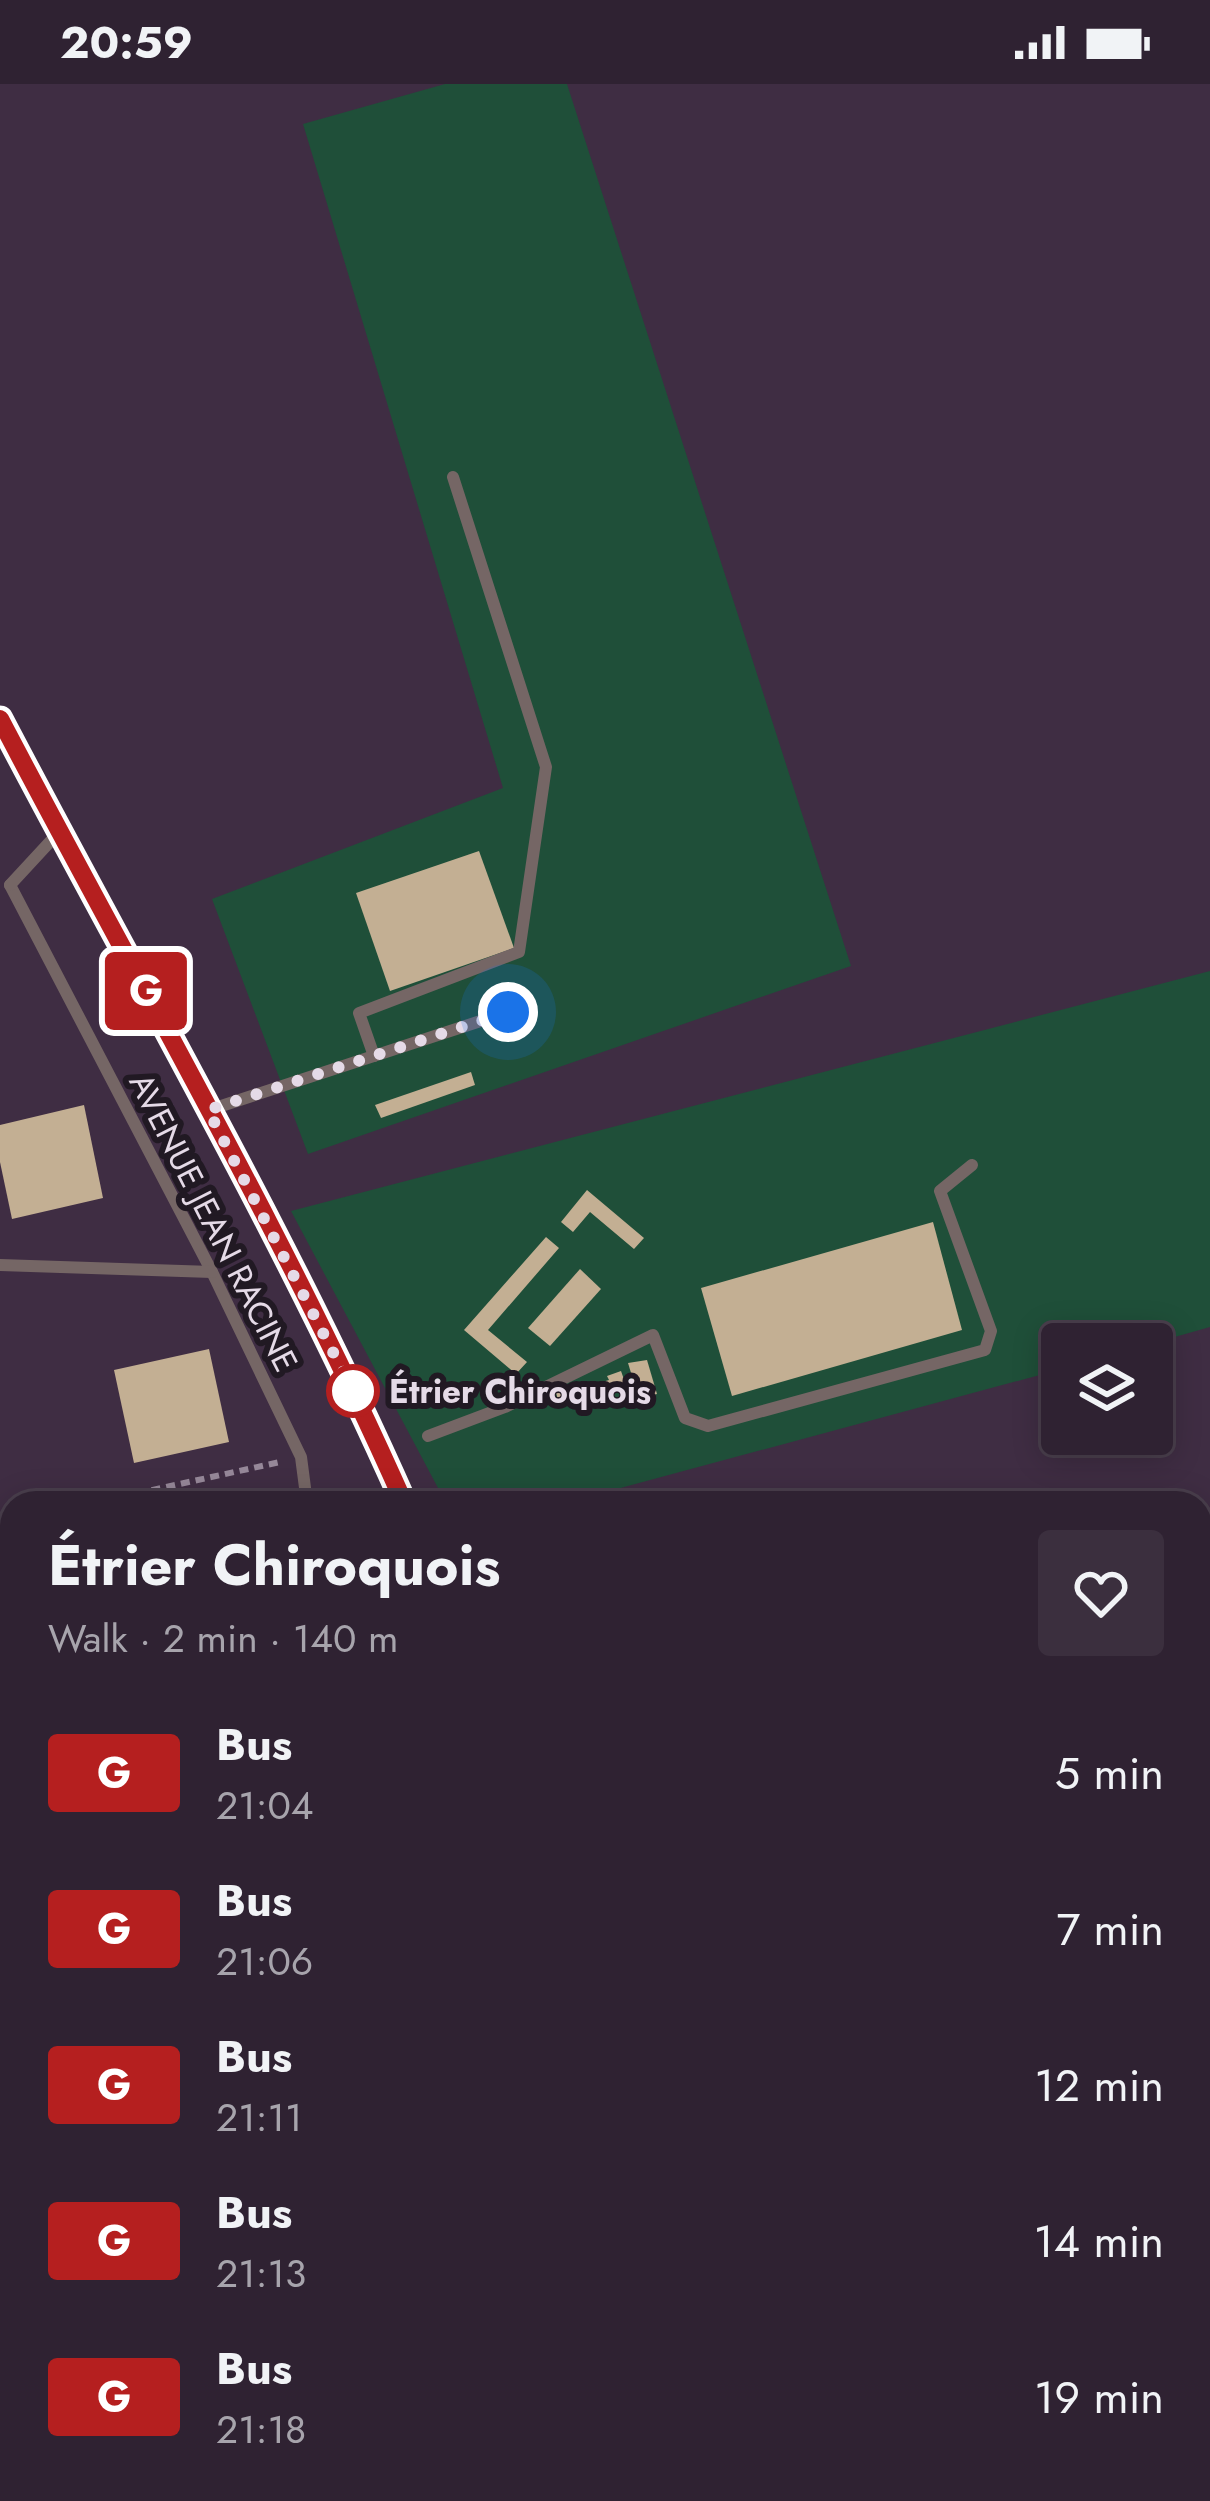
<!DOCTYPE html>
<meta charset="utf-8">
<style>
body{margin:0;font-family:Jost,sans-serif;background:#3b2f3e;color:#f1f3f6;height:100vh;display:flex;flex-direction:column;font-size:45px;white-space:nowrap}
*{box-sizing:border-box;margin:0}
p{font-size:39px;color:#a7a4ac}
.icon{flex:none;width:66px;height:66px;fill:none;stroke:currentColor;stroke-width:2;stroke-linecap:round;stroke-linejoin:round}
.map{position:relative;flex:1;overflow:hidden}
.drawer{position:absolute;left:0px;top:1407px;width:1212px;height:1011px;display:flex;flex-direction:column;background:#2f2232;border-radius:36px 36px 0 0;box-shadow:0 6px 30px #0003,0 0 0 3px #4a3f4d}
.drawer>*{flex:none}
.badge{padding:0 24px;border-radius:9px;font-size:42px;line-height:78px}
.buttons{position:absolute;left:1041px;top:1239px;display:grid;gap:24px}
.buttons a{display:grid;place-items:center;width:132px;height:132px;border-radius:12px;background:#2f2232;box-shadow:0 6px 30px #0003,0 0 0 3px #4a3f4d;font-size:60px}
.you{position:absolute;width:60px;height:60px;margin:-30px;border:9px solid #fff;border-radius:50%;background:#1a73e8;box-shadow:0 0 0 18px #1a73e833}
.map>.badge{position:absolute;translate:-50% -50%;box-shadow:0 0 0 6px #fff}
.round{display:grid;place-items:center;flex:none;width:126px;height:126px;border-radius:12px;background:#3b2f3e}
.headline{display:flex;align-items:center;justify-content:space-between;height:204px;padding:0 48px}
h1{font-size:57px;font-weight:700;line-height:90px}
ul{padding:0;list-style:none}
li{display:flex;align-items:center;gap:36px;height:156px;padding:0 48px}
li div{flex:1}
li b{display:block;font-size:45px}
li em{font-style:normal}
li .badge{min-width:132px;font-weight:700;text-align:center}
.status{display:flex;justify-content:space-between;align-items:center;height:84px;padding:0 60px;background:#2f2232;direction:ltr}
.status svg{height:33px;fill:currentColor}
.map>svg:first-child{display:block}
.green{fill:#1f4f39}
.building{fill:#c3af93}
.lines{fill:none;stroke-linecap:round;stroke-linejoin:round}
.path{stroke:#968899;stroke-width:6;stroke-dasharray:9 6;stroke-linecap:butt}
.lane{stroke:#756665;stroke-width:12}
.street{stroke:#756665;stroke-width:24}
.line-casing{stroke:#fff;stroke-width:27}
.line{stroke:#b51f1f;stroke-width:18}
.walk{stroke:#e5dae7;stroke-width:12;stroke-dasharray:0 21.6}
.stop-dot{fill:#fff;stroke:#b51f1f;stroke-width:6}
.labels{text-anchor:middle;stroke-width:12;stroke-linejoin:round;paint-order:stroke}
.street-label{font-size:33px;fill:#e5dae7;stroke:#211923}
.stop-label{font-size:33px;font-weight:bold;fill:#e5dae7;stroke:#211923;text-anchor:start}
</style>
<div class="status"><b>20:59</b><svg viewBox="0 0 49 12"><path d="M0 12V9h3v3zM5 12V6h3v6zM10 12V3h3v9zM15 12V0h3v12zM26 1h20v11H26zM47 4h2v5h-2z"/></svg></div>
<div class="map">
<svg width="1210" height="2417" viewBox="0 0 1210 2417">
<rect width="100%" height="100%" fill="#3f2d43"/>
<g class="green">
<polygon points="445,0 567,0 851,882 308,1070 212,815 503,704 303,40"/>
<polygon points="1210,887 1210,1243 1150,1260 1062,1260 1062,1285 565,1419 446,1419 291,1127"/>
<polygon points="1210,1726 1210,2417 816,2417 812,2406 1200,2406 1200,1729"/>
</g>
<g class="building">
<polygon points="479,767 514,864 390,907 356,809"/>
<polygon points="471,988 475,1001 381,1034 375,1021"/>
<polygon points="84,1021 103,1114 12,1135 0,1078 0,1041"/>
<polygon points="587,1106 644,1154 634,1165 590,1128 573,1148 561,1138"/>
<polygon points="933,1138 962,1246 732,1312 701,1204"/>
<polygon points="546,1153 559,1164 488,1246 527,1278 516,1290 464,1246"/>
<polygon points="580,1185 601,1205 550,1262 528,1244"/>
<polygon points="209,1265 229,1358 134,1379 114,1286"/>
<polygon points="647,1276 657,1310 639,1315 628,1279"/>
<polygon points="621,1287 627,1304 612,1307 614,1315 578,1324 576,1318 560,1323 555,1305 572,1300 575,1306 609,1296 607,1292"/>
<polygon points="2,1503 12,1574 0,1577 0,1504"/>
<polygon points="7,1881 12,1935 0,1937 0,1883"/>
<polygon points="7,2041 12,2044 12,2082 1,2085 0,2042"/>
<polygon points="1210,2141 1210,2179 1200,2181 1200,2144"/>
<polygon points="12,2234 12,2309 0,2312 0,2236"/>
<polygon points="48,2406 129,2406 131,2417 50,2417"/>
<polygon points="646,2406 693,2406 694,2417 648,2417"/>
</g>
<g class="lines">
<g class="path">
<polyline points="93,1419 280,1378"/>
<polyline points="0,1439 12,1437"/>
<polyline points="183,2406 190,2417"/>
<polyline points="283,2406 286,2417"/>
<polyline points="511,2406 513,2417"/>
<polyline points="709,2406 711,2417"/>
</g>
<g class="lane">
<polyline points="10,801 212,1188 301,1373 307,1419"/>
<polyline points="10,801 59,748"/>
<polyline points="374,972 359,929 519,868 546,683 453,393"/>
<polyline points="209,1026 508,928"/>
<polyline points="0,1181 212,1188"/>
<polyline points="428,1352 505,1323 653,1251 685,1334 708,1342 985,1266 991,1247 940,1107 972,1081"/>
<polyline points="0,1613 12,1610"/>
<polyline points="1200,2120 1210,2117"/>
<polyline points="0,2327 12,2324"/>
</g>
<g class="street">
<path d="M0 635C136 895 286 1150 404 1419"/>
<polyline points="0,1985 12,1982"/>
<polyline points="785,2406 788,2417"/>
</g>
</g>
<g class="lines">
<g class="line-casing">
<path id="line" d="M0 635C136 895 285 1150 404 1419"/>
</g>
<use href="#line" class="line"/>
<polyline class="walk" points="353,1307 208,1026 508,928"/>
</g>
<circle class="stop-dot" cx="353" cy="1307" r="24"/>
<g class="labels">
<g class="street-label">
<text transform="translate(214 1138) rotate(63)" y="12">AVENUE JEAN RACINE</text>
</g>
<g class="stop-label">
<text x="389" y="1319">Étrier Chiroquois</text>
</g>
</g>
</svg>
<div class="buttons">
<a><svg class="icon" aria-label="layers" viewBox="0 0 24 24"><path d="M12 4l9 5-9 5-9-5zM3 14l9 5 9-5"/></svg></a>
</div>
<div class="you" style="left:508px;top:928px"></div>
<b class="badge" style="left:146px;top:907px;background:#b51f1f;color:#fff">G</b>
<section class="drawer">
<div class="headline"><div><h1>Étrier Chiroquois</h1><p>Walk · 2 min · 140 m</p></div><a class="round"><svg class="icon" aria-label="heart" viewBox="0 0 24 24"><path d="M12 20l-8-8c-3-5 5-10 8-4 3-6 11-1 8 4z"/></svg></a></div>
<ul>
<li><span class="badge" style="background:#b51f1f;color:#fff">G</span><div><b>Bus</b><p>21:04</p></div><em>5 min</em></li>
<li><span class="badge" style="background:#b51f1f;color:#fff">G</span><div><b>Bus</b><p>21:06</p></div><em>7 min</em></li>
<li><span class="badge" style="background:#b51f1f;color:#fff">G</span><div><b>Bus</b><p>21:11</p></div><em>12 min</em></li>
<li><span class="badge" style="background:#b51f1f;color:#fff">G</span><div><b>Bus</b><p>21:13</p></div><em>14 min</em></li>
<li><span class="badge" style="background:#b51f1f;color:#fff">G</span><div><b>Bus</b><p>21:18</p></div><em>19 min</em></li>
</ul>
</section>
</div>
